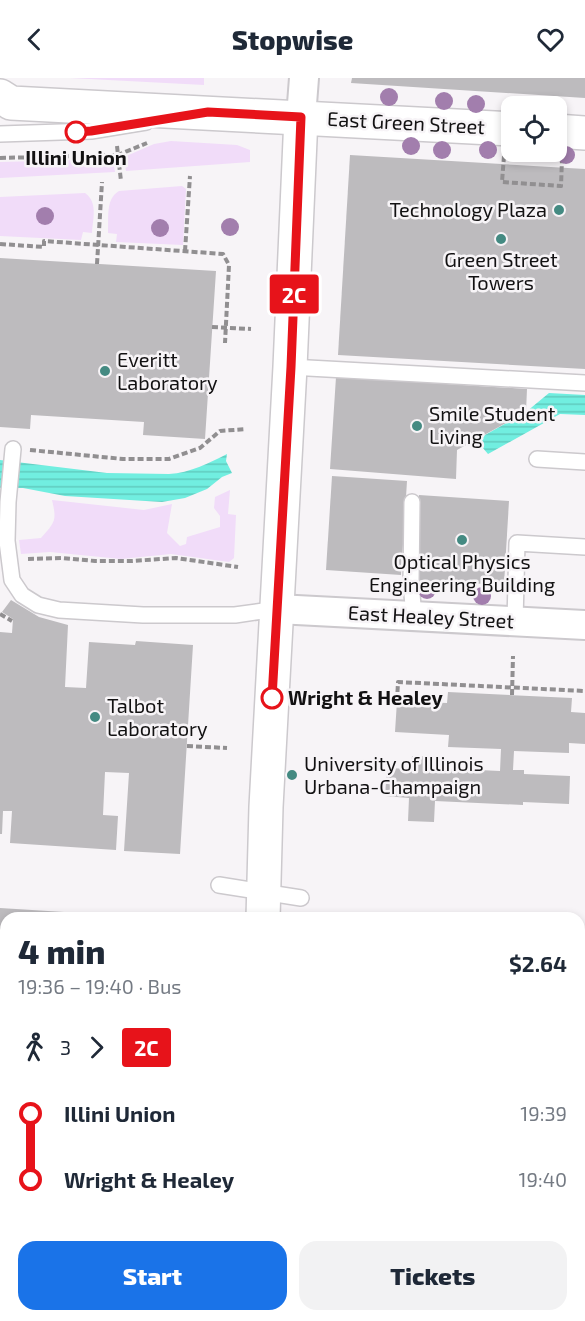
<!DOCTYPE html>
<meta charset="utf-8">
<style>
body{margin:0;font-family:"Exo 2",sans-serif;background:#f2f2f3;color:#1f2937;height:100vh;display:flex;flex-direction:column;font-size:22px;white-space:nowrap}
*{box-sizing:border-box;margin:0}
p{font-size:20px;color:#747a83}
.icon{flex:none;width:33px;height:33px;fill:none;stroke:currentColor;stroke-width:2;stroke-linecap:round;stroke-linejoin:round}
.map{position:relative;flex:1;overflow:hidden}
.details{position:absolute;left:0px;top:834px;width:585px;height:410px;display:flex;flex-direction:column;background:#fff;border-radius:18px 18px 0 0;box-shadow:0 3px 9px #0003}
.details>*{flex:none}
.badge{padding:0 12px;border-radius:4px;font-size:21px;line-height:39px}
.fabs{position:absolute;left:501px;top:18px;display:grid;gap:12px}
.fabs a{display:grid;place-items:center;width:66px;height:66px;border-radius:12px;background:#fff;box-shadow:0 3px 9px #0003;font-size:30px}
.map>.badge{position:absolute;translate:-50% -50%;box-shadow:0 0 0 3px #fff}
.legs{display:flex;align-items:center;gap:9px;height:66px;padding:0 18px;font-size:20px}
.legs p{margin-inline-start:auto}
.headline{display:flex;align-items:center;justify-content:space-between;height:102px;padding:0 18px}
h1{font-size:33px;font-weight:800;line-height:45px}
.primary-button{display:flex;gap:12px;margin-top:auto;padding:12px 18px}
.primary-button a{flex:1;height:69px;border-radius:18px;background:#1a73e8;color:#fff;font-size:24px;font-weight:800;line-height:69px;text-align:center}
.primary-button a+a{background:#f2f2f3;color:#1f2937}
ul{padding:0 18px;list-style:none}
li{display:flex;align-items:center;gap:21px;height:66px;font-size:22px}
li i{display:grid;place-items:center;width:9px;height:100%;margin:0 8px;background:currentColor}
li i::after{content:'';width:15px;height:15px;margin:-8px;border:4px solid;border-radius:50%;background:#fff}
li p{margin-inline-start:auto}
li:first-child i{background:linear-gradient(#0000 50%,currentColor 0)}
li:last-child i{background:linear-gradient(currentColor 50%,#0000 0)}
header{display:flex;justify-content:space-between;align-items:center;height:78px;padding:0 18px;background:#fff;font-size:27px;font-weight:800}
.map>svg:first-child{display:block}
.green{fill:#f1dcf9}
.water{fill:url(#water-rules)}
.building{fill:#bdbbbe}
.lines{fill:none;stroke-linecap:round;stroke-linejoin:round}
.service-casing{stroke:#ccc9cd;stroke-width:18}
.minor-casing{stroke:#ccc9cd;stroke-width:32}
.tertiary-casing{stroke:#ccc9cd;stroke-width:36}
.secondary-casing{stroke:#ccc9cd;stroke-width:36}
.path{stroke:#918f91;stroke-width:4;stroke-dasharray:6 3;stroke-linecap:butt}
.service{stroke:#fff;stroke-width:15}
.minor{stroke:#fff;stroke-width:28}
.tertiary{stroke:#fff;stroke-width:33}
.secondary{stroke:#ecdbf2;stroke-width:33}
.tree{fill:#a27ead}
.line-1-casing{stroke:#fff;stroke-width:14}
.line-1{stroke:#e7131a;stroke-width:9}
.stop-1-dot{fill:#fff;stroke:#e7131a;stroke-width:3}
.poi-dot{fill:#448a82;stroke:#f7f4f7;stroke-width:2}
.labels{text-anchor:middle;stroke-width:5;stroke-linejoin:round;paint-order:stroke}
.street-label{font-size:20px;fill:#121112;stroke:#f7f4f7}
.stop-label{font-size:20px;font-weight:bold;fill:#121112;stroke:#f7f4f7}
.poi-label{font-size:20px;fill:#121112;stroke:#f7f4f7;text-anchor:start}
</style>
<header><svg class="icon" aria-label="back" viewBox="0 0 24 24"><path d="M15 5l-7 7 7 7"/></svg>Stopwise<svg class="icon" aria-label="heart" viewBox="0 0 24 24"><path d="M12 20l-8-8c-3-5 5-10 8-4 3-6 11-1 8 4z"/></svg></header>
<div class="map">
<svg width="585" height="1243" viewBox="0 0 585 1243">
<defs>
<pattern id="water-rules" width="6" height="5" patternUnits="userSpaceOnUse" patternTransform="scale(1.5)"><rect width="6" height="5" fill="#71eee0"/><path d="M0 2.5h6" fill="none" stroke="#61cbbf"/></pattern>
</defs>
<rect width="100%" height="100%" fill="#f7f4f7"/>
<g class="green">
<polygon points="70,0 204,0 204,7"/>
<polygon points="171,63 237,67 250,72 250,84 126,93 124,79 154,66"/>
<polygon points="113,81 115,94 0,100 0,84"/>
<path d="M182 108 186 111 183 167 116 164 117 156 108 155C109 141 105 121 119 113Z"/>
<path d="M85 115C98 124 93 140 92 155L83 154 81 162 0 158V119Z"/>
<path d="M230 412 228 436 236 437 234 480 229 484 171 476 121 481 50 474 21 476 19 462 41 460C55 444 57 443 52 422L144 432 172 426 167 455 180 468 186 466 187 459 220 449V438L214 430 215 419Z"/>
</g>
<g class="water">
<polygon points="549,315 585,317 585,337 560,336 488,376 476,362 526,334"/>
<path d="M227 376 226 383 232 395 222 399 207 411 185 420 162 424 65 418 23 410H0V382L107 395 169 396C190 395 209 385 227 376Z"/>
</g>
<g class="building">
<polygon points="352,0 585,0 585,20 351,5"/>
<polygon points="350,77 585,91 585,291 338,277"/>
<polygon points="0,180 216,193 205,361 143,357 144,344 31,337 30,351 0,349"/>
<polygon points="336,299 527,311 526,334 457,372 456,401 330,391"/>
<polygon points="332,398 407,403 401,497 326,492"/>
<polygon points="419,417 509,423 504,507 414,502"/>
<polygon points="11,522 39,539 68,547 65,609 86,610 89,564 135,567 136,563 193,567 180,776 124,773 129,695 105,694 103,737 118,738 116,772 10,765 12,733 3,733 2,756 0,756 0,554 12,555 13,541 2,534"/>
<polygon points="448,614 572,620 571,634 585,635 585,666 569,665 569,675 514,673 513,692 524,692 524,696 570,698 569,726 523,724 523,727 435,723 434,744 408,743 409,720 385,718 387,690 411,691 412,678 437,679 436,690 500,693 501,671 448,669 449,657 395,654 397,623 447,625"/>
<polygon points="0,830 128,838 128,840 6,840 6,960 0,959"/>
<polygon points="579,920 585,921 585,962 579,962"/>
<polygon points="0,1079 6,1080 6,1195 0,1195"/>
</g>
<g class="lines">
<g class="service-casing">
<g id="service">
<polyline points="0,56 91,53 146,44"/>
<polyline points="290,289 585,305"/>
<polyline points="13,371 8,424 7,463 12,502 22,517 38,527 59,532 143,537 235,537 277,531"/>
<polyline points="537,381 585,384"/>
<polyline points="412,424 411,505 414,539"/>
<polyline points="515,543 517,465 585,469"/>
<polyline points="219,807 301,820"/>
<polyline points="579,1154 585,1155"/>
<polyline points="0,1235 6,1236"/>
<polyline points="41,1238 137,1243"/>
<polyline points="484,1239 486,1243"/>
</g>
</g>
<g class="minor-casing">
<g id="minor">
<polyline points="301,39 304,0"/>
<polyline points="277,531 585,547"/>
</g>
</g>
<g class="tertiary-casing">
<g id="tertiary">
<polyline points="0,18 11,25 512,51"/>
<polyline points="556,53 585,55"/>
<polyline points="263,840 266,729 290,289 301,39"/>
<polyline points="0,1008 6,1009"/>
</g>
</g>
<g class="secondary-casing">
<g id="secondary">
<polyline points="579,1038 585,1038"/>
<polyline points="240,1243 240,1238"/>
</g>
</g>
<g class="path">
<polyline points="117,68 121,103"/>
<polyline points="504,78 502,104 561,108 562,81"/>
<polyline points="0,80 118,77 147,65"/>
<polyline points="0,166 44,169 44,163 223,176 229,187 225,265"/>
<polyline points="185,173 190,98"/>
<polyline points="97,186 102,104"/>
<polyline points="212,249 251,251"/>
<polyline points="30,372 123,381 169,381 200,370 220,353 246,351"/>
<polyline points="28,481 62,480 95,483 132,483 176,480 238,489"/>
<polyline points="0,536 12,543"/>
<polyline points="512,617 513,578"/>
<polyline points="397,623 398,604 585,613"/>
<polyline points="187,668 227,670"/>
</g>
<use href="#service" class="service"/>
<use href="#minor" class="minor"/>
<use href="#tertiary" class="tertiary"/>
<use href="#secondary" class="secondary"/>
</g>
<g class="tree">
<circle cx="389" cy="19" r="9"/>
<circle cx="444" cy="23" r="9"/>
<circle cx="476" cy="26" r="9"/>
<circle cx="411" cy="68" r="9"/>
<circle cx="442" cy="72" r="9"/>
<circle cx="488" cy="72" r="9"/>
<circle cx="566" cy="77" r="9"/>
<circle cx="45" cy="138" r="9"/>
<circle cx="230" cy="149" r="9"/>
<circle cx="160" cy="150" r="9"/>
<circle cx="427" cy="512" r="9"/>
<circle cx="482" cy="518" r="9"/>
</g>
<g class="lines">
<g class="line-1-casing">
<polyline id="line-1" points="76,54 91,53 208,34 301,39 291,289 272,620"/>
</g>
<use href="#line-1" class="line-1"/>
</g>
<g class="stop-1-dot">
<circle cx="76" cy="54" r="10"/>
<circle cx="272" cy="620" r="10"/>
</g>
<g class="poi-dot">
<circle cx="559" cy="132" r="6"/>
<circle cx="501" cy="161" r="6"/>
<circle cx="105" cy="293" r="6"/>
<circle cx="417" cy="348" r="6"/>
<circle cx="462" cy="462" r="6"/>
<circle cx="95" cy="639" r="6"/>
<circle cx="292" cy="697" r="6"/>
</g>
<g class="labels">
<g class="street-label">
<text transform="translate(406 45) rotate(3)" y="7">East Green Street</text>
<text transform="translate(431 539) rotate(3)" y="7">East Healey Street</text>
</g>
<g class="stop-label">
<text x="76" y="87">Illini Union</text>
<text x="288" y="627" text-anchor="start">Wright &amp; Healey</text>
</g>
<g class="poi-label">
<text x="547" y="139" text-anchor="end">Technology Plaza</text>
<text x="501" y="189" text-anchor="middle">Green Street<tspan x="501" dy="23">Towers</tspan></text>
<text x="117" y="289">Everitt<tspan x="117" dy="23">Laboratory</tspan></text>
<text x="429" y="343">Smile Student<tspan x="429" dy="23">Living</tspan></text>
<text x="462" y="491" text-anchor="middle">Optical Physics<tspan x="462" dy="23">Engineering Building</tspan></text>
<text x="107" y="635">Talbot<tspan x="107" dy="23">Laboratory</tspan></text>
<text x="304" y="693">University of Illinois<tspan x="304" dy="23">Urbana-Champaign</tspan></text>
</g>
</g>
</svg>
<div class="fabs">
<a><svg class="icon" aria-label="locate" viewBox="0 0 24 24"><circle cx="12" cy="12" r="6"/><path d="M12 2v4M12 18v4M2 12h4M18 12h4"/></svg></a>
</div>
<b class="badge" style="left:294px;top:216px;background:#e7131a;color:#fff">2C</b>
<section class="details">
<div class="headline"><div><h1>4 min</h1><p>19:36 – 19:40 · Bus</p></div><b>$2.64</b></div>
<div class="legs"><svg class="icon" aria-label="walk" viewBox="0 0 24 24"><circle cx="13" cy="4" r="2"/><path d="M13 8l-2 6 4 7M11 14l-3 7M7 12l3-4h3l4 4"/></svg>3<svg class="icon" aria-label="forward" viewBox="0 0 24 24"><path d="M9 5l7 7-7 7"/></svg><b class="badge" style="background:#e7131a;color:#fff">2C</b></div>
<ul>
<li><i style="color:#e7131a"></i><b>Illini Union</b><p>19:39</p></li>
<li><i style="color:#e7131a"></i><b>Wright &amp; Healey</b><p>19:40</p></li>
</ul>
<div class="primary-button"><a>Start</a><a>Tickets</a></div>
</section>
</div>
